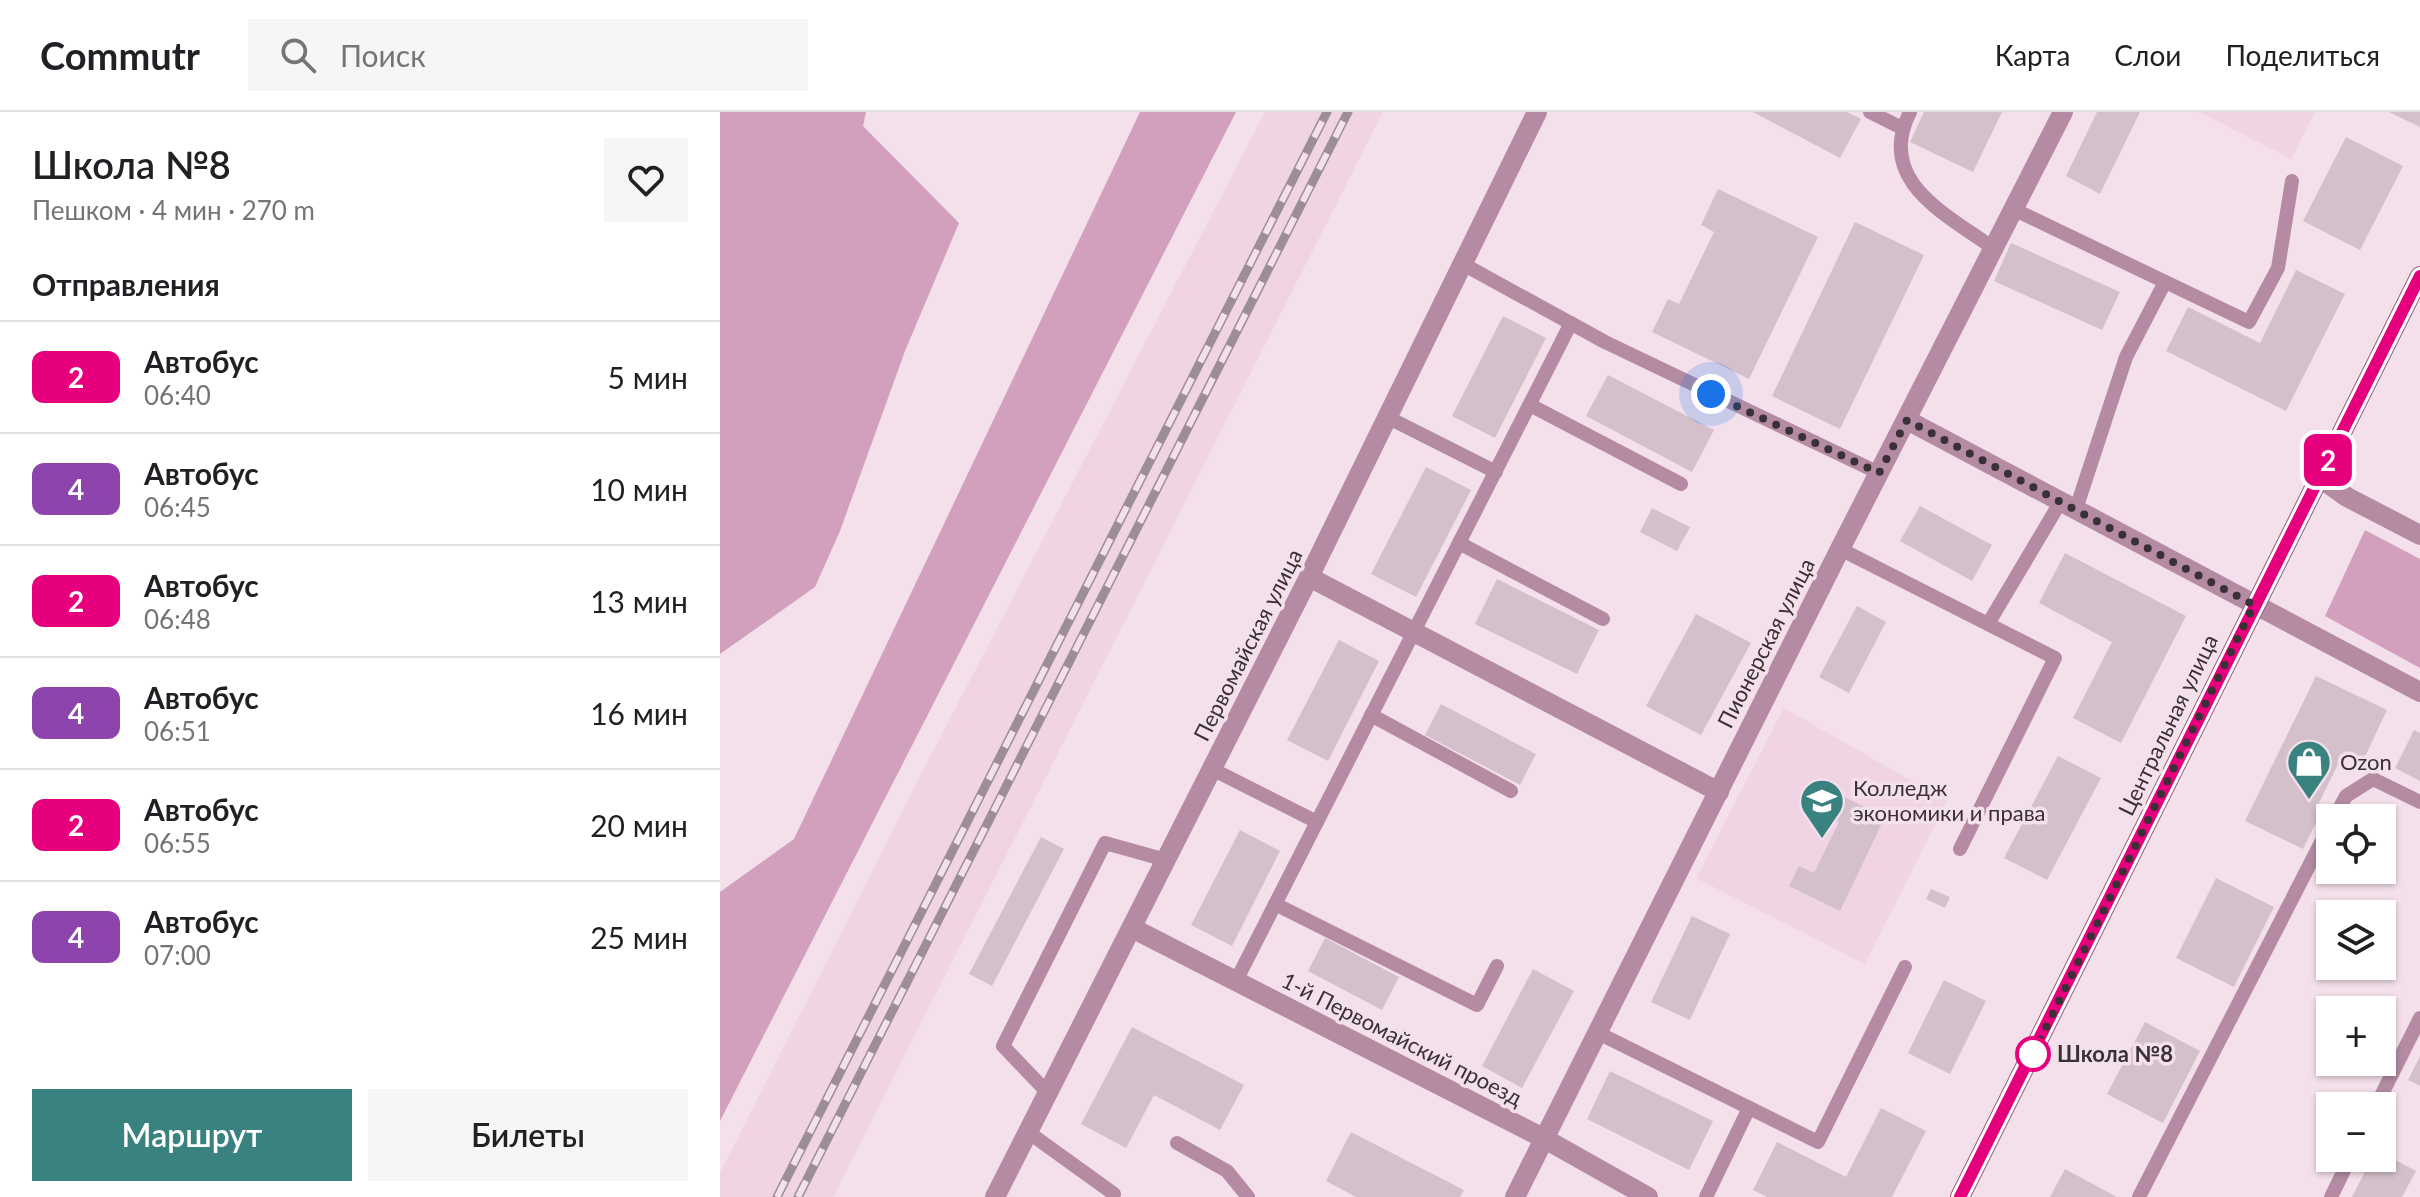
<!DOCTYPE html>
<html lang="ru">
<meta charset="utf-8">
<style>
body{margin:0;font-family:Lato,sans-serif;background:#f6f6f6;color:#202124;height:100vh;display:flex;flex-direction:column;font-size:30px;white-space:nowrap}
*{box-sizing:border-box;margin:0}
p{font-size:26px;color:#757577}
.icon{flex:none;width:44px;height:44px;fill:none;stroke:currentColor;stroke-width:2;stroke-linecap:round;stroke-linejoin:round}
.map{position:relative;flex:1;overflow:hidden}
.panel{display:flex;flex-direction:column;background:#fff;width:720px}
.panel>*{flex:none}
.badge{padding:0 16px;border-radius:12px;font-size:28px;line-height:52px}
.tools{position:absolute;left:1596px;top:692px;display:grid;gap:16px}
.tools a{display:grid;place-items:center;width:80px;height:80px;border-radius:0px;background:#fff;box-shadow:0 2px 6px #0004;font-size:40px}
.you{position:absolute;width:40px;height:40px;margin:-20px;border:6px solid #fff;border-radius:50%;background:#1a73e8;box-shadow:0 0 0 12px #1a73e833}
.map>.badge{position:absolute;translate:-50% -50%;box-shadow:0 0 0 4px #fff}
h2{padding:0 32px;font-size:30px;line-height:72px}
.round{display:grid;place-items:center;flex:none;width:84px;height:84px;border-radius:0px;background:#f6f6f6}
.overview{display:flex;align-items:center;justify-content:space-between;height:136px;padding:0 32px}
h1{font-size:38px;font-weight:600;line-height:60px}
.primary-button{display:flex;gap:16px;margin-top:auto;padding:16px 32px}
.primary-button a{flex:1;height:92px;border-radius:0px;background:#3a8280;color:#fff;font-size:32px;font-weight:600;line-height:92px;text-align:center}
.primary-button a+a{background:#f6f6f6;color:#202124}
ul{padding:0;list-style:none}
li{display:flex;align-items:center;gap:24px;height:112px;padding:0 32px;border-top:2px solid #e0e0e0}
li div{flex:1}
li b{display:block;font-size:30px}
li em{font-style:normal}
li .badge{min-width:88px;font-weight:700;text-align:center}
header{display:flex;align-items:center;gap:48px;box-sizing:border-box;height:112px;padding:0 40px;background:#fff;border-bottom:2px solid #e0e0e0}
header strong{font-size:38px}
nav{display:flex;gap:44px;margin-inline-start:auto;font-size:28px}
.search{width:560px;height:72px;background:#f6f6f6;display:flex;align-items:center;gap:20px;box-sizing:border-box;padding:0 28px;border-radius:0px;color:#757577;font-size:30px}
main{display:flex;flex:1;min-height:0}
.map>svg:first-child{display:block}
.built{fill:#f0d4e4}
.forest{fill:#d29fbd}
.building{fill:#d4c0cb}
.lines{fill:none;stroke-linecap:round;stroke-linejoin:round}
.service{stroke:#b48ba3;stroke-width:14}
.minor{stroke:#b48ba3;stroke-width:20}
.secondary{stroke:#985e82;stroke-width:20}
.rail-casing{stroke:#9d8e96;stroke-width:9}
.rail{stroke:#f4e0eb;stroke-width:6;stroke-dasharray:18;stroke-linecap:butt}
.line-casing{stroke:#fff;stroke-width:18}
.line{stroke:#e6007e;stroke-width:12}
.walk{stroke:#393135;stroke-width:8;stroke-dasharray:0 14.4}
.stop-dot{fill:#fff;stroke:#e6007e;stroke-width:4}
.labels{text-anchor:middle;stroke-width:7;stroke-linejoin:round;paint-order:stroke}
.street-label{font-size:22px;fill:#393135;stroke:#f4e0eb}
.poi-label{font-size:22px;fill:#393135;stroke:#f4e0eb;text-anchor:start}
.stop-label{font-size:22px;font-weight:bold;fill:#393135;stroke:#f4e0eb;text-anchor:start}
</style>
<header>
<strong>Commutr</strong>
<div class="search"><svg class="icon" aria-label="search" viewBox="0 0 24 24"><circle cx="10" cy="10" r="6"/><path d="M15 15l6 6"/></svg>Поиск</div>
<nav><a>Карта</a><a>Слои</a><a>Поделиться</a></nav>
</header>
<main>
<section class="panel">
<div class="overview"><div><h1>Школа №8</h1><p>Пешком · 4 мин · 270 m</p></div><a class="round"><svg class="icon" aria-label="heart" viewBox="0 0 24 24"><path d="M12 20l-8-8c-3-5 5-10 8-4 3-6 11-1 8 4z"/></svg></a></div>
<h2>Отправления</h2>
<ul>
<li><span class="badge" style="background:#e6007e;color:#fff">2</span><div><b>Автобус</b><p>06:40</p></div><em>5 мин</em></li>
<li><span class="badge" style="background:#8e44ad;color:#fff">4</span><div><b>Автобус</b><p>06:45</p></div><em>10 мин</em></li>
<li><span class="badge" style="background:#e6007e;color:#fff">2</span><div><b>Автобус</b><p>06:48</p></div><em>13 мин</em></li>
<li><span class="badge" style="background:#8e44ad;color:#fff">4</span><div><b>Автобус</b><p>06:51</p></div><em>16 мин</em></li>
<li><span class="badge" style="background:#e6007e;color:#fff">2</span><div><b>Автобус</b><p>06:55</p></div><em>20 мин</em></li>
<li><span class="badge" style="background:#8e44ad;color:#fff">4</span><div><b>Автобус</b><p>07:00</p></div><em>25 мин</em></li>
</ul>
<div class="primary-button"><a>Маршрут</a><a>Билеты</a></div>
</section>
<div class="map">
<svg width="1700" height="1085" viewBox="0 0 1700 1085">
<rect width="100%" height="100%" fill="#f4e0eb"/>
<g class="built">
<polygon points="545,0 663,0 113,1085 0,1085 0,1061 195,674"/>
<polygon points="1479,0 1595,0 1571,47"/>
<polygon points="1064,596 1227,689 1145,852 976,766"/>
</g>
<g class="forest">
<polygon points="0,0 146,0 143,14 239,111 185,239 120,419 95,475 0,542"/>
<polygon points="420,0 516,0 0,1009 0,780 74,727"/>
<polygon points="1645,418 1700,447 1700,556 1605,504"/>
</g>
<g class="building">
<polygon points="1033,0 1127,0 1141,7 1120,46"/>
<polygon points="1204,0 1282,0 1253,60 1190,30"/>
<polygon points="1377,0 1420,0 1380,82 1346,64"/>
<polygon points="1669,0 1700,0 1700,15"/>
<polygon points="1626,25 1683,54 1640,138 1583,109"/>
<polygon points="998,77 1098,125 1029,267 932,220 948,187 959,192 994,120 981,113"/>
<polygon points="1135,110 1204,143 1120,317 1052,284"/>
<polygon points="1291,131 1400,180 1382,218 1274,169"/>
<polygon points="1576,158 1625,182 1566,299 1446,239 1468,195 1540,231"/>
<polygon points="783,204 826,226 775,326 732,304"/>
<polygon points="888,263 994,318 972,360 866,304"/>
<polygon points="706,355 751,378 696,485 651,462"/>
<polygon points="1200,394 1272,433 1252,469 1180,429"/>
<polygon points="932,396 970,415 957,439 920,420"/>
<polygon points="1345,441 1466,504 1401,631 1353,606 1392,530 1319,491"/>
<polygon points="777,467 879,518 857,562 755,512"/>
<polygon points="1137,494 1166,510 1129,581 1099,565"/>
<polygon points="976,502 1031,531 981,623 926,594"/>
<polygon points="619,528 659,549 608,649 567,628"/>
<polygon points="1596,564 1667,598 1642,651 1623,642 1595,699 1600,702 1583,737 1525,709"/>
<polygon points="721,592 816,642 800,673 705,623"/>
<polygon points="1694,618 1700,621 1700,669 1675,656"/>
<polygon points="1338,644 1381,666 1327,768 1284,746"/>
<polygon points="1116,681 1165,705 1120,799 1069,774 1079,754 1094,761 1119,710 1106,703"/>
<polygon points="520,718 560,739 512,834 471,813"/>
<polygon points="321,725 344,737 272,874 249,862"/>
<polygon points="1496,766 1554,795 1514,875 1456,846"/>
<polygon points="1211,777 1230,785 1225,796 1206,787"/>
<polygon points="972,804 1010,822 970,908 931,890"/>
<polygon points="605,826 679,865 662,898 588,859"/>
<polygon points="813,857 854,879 802,976 762,954"/>
<polygon points="1224,868 1266,889 1230,962 1188,941"/>
<polygon points="1425,910 1480,939 1443,1011 1387,982"/>
<polygon points="412,915 524,973 500,1018 434,983 406,1036 361,1012"/>
<polygon points="1700,944 1700,974 1688,968"/>
<polygon points="890,959 993,1009 969,1058 867,1007"/>
<polygon points="1161,996 1206,1019 1172,1085 1047,1085 1033,1078 1057,1030 1126,1065"/>
<polygon points="631,1020 744,1078 740,1085 636,1085 606,1069"/>
<polygon points="1662,1041 1696,1059 1682,1085 1632,1085 1652,1046 1662,1046"/>
<polygon points="1345,1057 1397,1085 1330,1085"/>
</g>
<g class="lines">
<g class="service">
<polyline points="1150,0 1182,16"/>
<path d="M1190 0C1155 69 1226 102 1273 136"/>
<polyline points="1293,97 1529,210 1558,156 1572,69"/>
<polyline points="741,151 885,230 1159,361"/>
<polyline points="810,293 961,372"/>
<polyline points="667,305 776,360"/>
<polyline points="1356,397 1406,245 1445,170"/>
<polyline points="739,431 883,507"/>
<polyline points="1120,437 1335,546 1240,737"/>
<polyline points="1268,512 1341,389"/>
<polyline points="651,603 791,679"/>
<polyline points="492,657 597,710"/>
<polyline points="1614,706 1626,684 1653,667 1700,690"/>
<polyline points="555,792 757,893 777,854"/>
<polyline points="516,869 851,211"/>
<polyline points="878,921 1098,1030 1185,855"/>
<polyline points="328,981 283,934 385,731 446,748"/>
<polyline points="1656,994 1700,906"/>
<polyline points="308,1020 394,1082"/>
<polyline points="457,1031 507,1059 528,1085"/>
<polyline points="986,1085 1029,996"/>
<polyline points="1419,1085 1610,713"/>
<polyline points="1611,1085 1630,1046"/>
</g>
<g class="minor">
<polyline points="1187,308 1700,580"/>
<polyline points="1599,365 1627,385 1700,423"/>
<polyline points="589,465 999,680"/>
<polyline points="412,816 825,1027 928,1085"/>
<polyline points="275,1085 589,465 817,0"/>
<polyline points="795,1085 1120,437 1343,0"/>
</g>
<polyline class="secondary" points="1240,1085 1700,164"/>
<g class="rail-casing">
<g id="rail">
<polyline points="57,1085 607,0"/>
<polyline points="78,1085 628,0"/>
</g>
</g>
<use href="#rail" class="rail"/>
</g>
<g class="lines">
<g class="line-casing">
<polyline id="line" points="1240,1085 1700,164"/>
</g>
<use href="#line" class="line"/>
<polyline class="walk" points="991,282 1159,361 1187,308 1534,493 1313,942"/>
</g>
<defs>
<g id="shop-pin" transform="scale(2.3)"><path d="M0 17L-7.5 6A9.5 9.5 0 1 1 7.5 6Z" fill="#3a8280" stroke="#f4e0eb"/><path d="M-5-2.5h2.3a2.7 3.5 0 0 1 5.4 0H5L5.5 6h-11ZM-1.5-2.5h3a1.5 2.3 0 0 0-3 0Z" fill="#fff"/></g>
<g id="university-pin" transform="scale(2.3)"><path d="M0 17L-7.5 6A9.5 9.5 0 1 1 7.5 6Z" fill="#3a8280" stroke="#f4e0eb"/><path d="M0-5L7-2L0 1L-7-2ZM-4 1L0 2.5L4 1V4Q0 6-4 4Z" fill="#fff"/></g>
</defs>
<g fill-rule="evenodd">
<use href="#shop-pin" x="1589" y="650"/>
<use href="#university-pin" x="1102" y="689"/>
</g>
<circle class="stop-dot" cx="1313" cy="942" r="16"/>
<g class="labels">
<g class="street-label">
<text transform="translate(1046 531) rotate(-63)" y="8">Пионерская улица</text>
<text transform="translate(528 533) rotate(-63)" y="8">Первомайская улица</text>
<text transform="translate(1448 613) rotate(-64)" y="8">Центральная улица</text>
<text transform="translate(682 927) rotate(27)" y="8">1-й Первомайский проезд</text>
</g>
<g class="poi-label">
<text x="1620" y="658">Ozon</text>
<text x="1133" y="684">Колледж<tspan x="1133" dy="25">экономики и права</tspan></text>
</g>
<g class="stop-label">
<text x="1337" y="950">Школа №8</text>
</g>
</g>
</svg>
<div class="tools">
<a><svg class="icon" aria-label="locate" viewBox="0 0 24 24"><circle cx="12" cy="12" r="6"/><path d="M12 2v4M12 18v4M2 12h4M18 12h4"/></svg></a>
<a><svg class="icon" aria-label="layers" viewBox="0 0 24 24"><path d="M12 4l9 5-9 5-9-5zM3 14l9 5 9-5"/></svg></a>
<a>+</a>
<a>−</a>
</div>
<div class="you" style="left:991px;top:282px"></div>
<b class="badge" style="left:1608px;top:348px;background:#e6007e;color:#fff">2</b>
</div>
</main>
